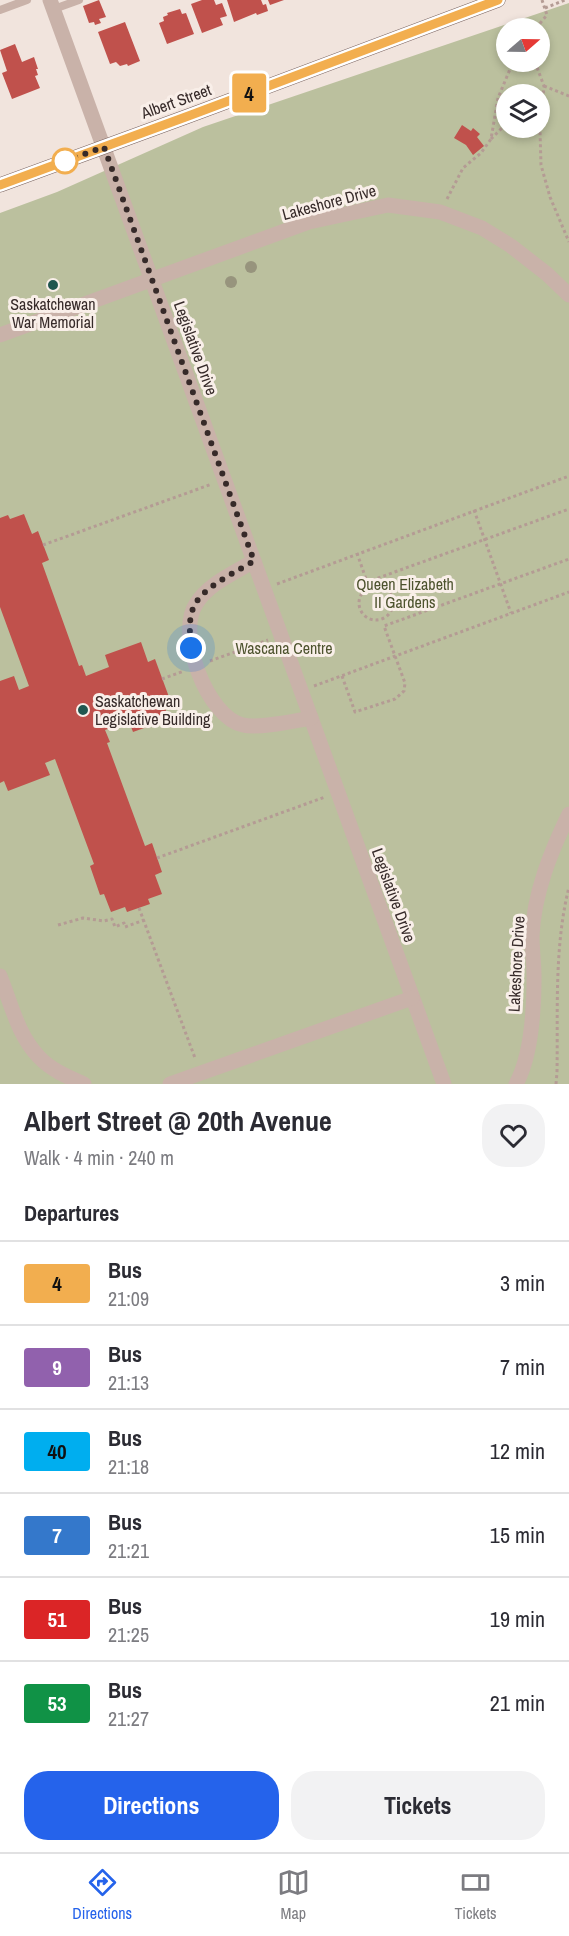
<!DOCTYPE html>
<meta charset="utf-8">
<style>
body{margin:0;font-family:"Archivo Narrow",sans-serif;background:#f2f2f3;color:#2b2b33;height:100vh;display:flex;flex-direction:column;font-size:22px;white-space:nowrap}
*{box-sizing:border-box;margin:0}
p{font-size:20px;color:#7c7c81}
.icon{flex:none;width:33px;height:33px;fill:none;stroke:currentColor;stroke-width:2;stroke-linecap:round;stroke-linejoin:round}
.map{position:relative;height:1084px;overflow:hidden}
.side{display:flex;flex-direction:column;background:#fff;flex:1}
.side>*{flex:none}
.badge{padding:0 12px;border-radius:4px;font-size:21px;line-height:39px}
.needle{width:39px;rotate:70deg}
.controls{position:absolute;left:496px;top:18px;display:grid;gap:12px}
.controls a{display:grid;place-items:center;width:54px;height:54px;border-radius:50%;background:#fff;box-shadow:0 3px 9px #0003;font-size:30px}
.you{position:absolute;width:30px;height:30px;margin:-15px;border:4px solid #fff;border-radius:50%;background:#1a73e8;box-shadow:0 0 0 9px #1a73e833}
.map>.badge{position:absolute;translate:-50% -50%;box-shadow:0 0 0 3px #fff}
h2{padding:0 24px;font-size:22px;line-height:54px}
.round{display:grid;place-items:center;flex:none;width:63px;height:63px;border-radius:24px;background:#f2f2f3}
.head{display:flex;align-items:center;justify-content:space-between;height:102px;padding:0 24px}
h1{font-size:28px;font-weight:700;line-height:45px}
.action{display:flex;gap:12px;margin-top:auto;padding:12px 24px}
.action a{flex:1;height:69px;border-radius:24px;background:#2563eb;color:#fff;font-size:24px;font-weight:700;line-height:69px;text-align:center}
.action a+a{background:#f2f2f3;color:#2b2b33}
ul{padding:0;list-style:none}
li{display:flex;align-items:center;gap:18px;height:84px;padding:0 24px;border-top:2px solid #e1e1e2}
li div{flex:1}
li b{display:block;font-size:22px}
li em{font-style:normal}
li .badge{min-width:66px;font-weight:700;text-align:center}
.tab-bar{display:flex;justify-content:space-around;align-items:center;height:84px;border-top:2px solid #e1e1e2;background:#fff;font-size:16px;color:#7c7c81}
.tab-bar a{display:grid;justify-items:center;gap:3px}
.tab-bar .on{color:#2563eb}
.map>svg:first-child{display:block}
.green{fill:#bbc09e;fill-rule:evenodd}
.building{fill:#c0514c}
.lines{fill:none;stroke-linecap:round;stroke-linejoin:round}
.path{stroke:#b49b94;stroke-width:3;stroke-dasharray:3 3;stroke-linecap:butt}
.service{stroke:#c9b2a9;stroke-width:8}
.minor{stroke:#c9b2a9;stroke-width:15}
.primary{stroke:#775f5b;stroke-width:15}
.tree{fill:#97947d}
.line-casing{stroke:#fff;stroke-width:14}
.line{stroke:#f2ae4f;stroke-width:9}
.walk{stroke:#362a29;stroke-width:6;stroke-dasharray:0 10.8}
.stop-dot{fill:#fff;stroke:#f2ae4f;stroke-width:3}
.poi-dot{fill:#20564f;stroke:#f9efe9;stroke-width:2}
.labels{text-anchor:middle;stroke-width:6;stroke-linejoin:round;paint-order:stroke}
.street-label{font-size:16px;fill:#362a29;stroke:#f9efe9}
.poi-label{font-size:16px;fill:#362a29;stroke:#f9efe9}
.park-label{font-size:16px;fill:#4d532e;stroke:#f9efe9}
</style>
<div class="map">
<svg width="569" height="1084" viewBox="0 0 569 1084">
<rect width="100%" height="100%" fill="#f1e4dd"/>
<path class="green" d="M569 3V1084H0V213L57 192 203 127ZM507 28H540V62H507ZM507 94H540V128H507Z"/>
<g class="building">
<polygon points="99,0 106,17 99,19 101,23 95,25 94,22 89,23 83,6"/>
<polygon points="202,0 214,0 216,5 222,3 227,16 220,18 223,25 202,33 191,4"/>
<polygon points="227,0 261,0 263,5 266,4 268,11 257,15 256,13 234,22"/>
<polygon points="268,0 284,0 270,5"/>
<polygon points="180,9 182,14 186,13 194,34 167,44 159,23 164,21 163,17 168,15 167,13"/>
<polygon points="125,22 140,61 128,66 127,64 120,66 116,62 110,64 98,32"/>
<polygon points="15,44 22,62 34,57 38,69 36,69 38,75 35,76 40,88 12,99 2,73 7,71 0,50"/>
<polygon points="462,125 471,131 473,128 480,134 477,137 484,146 473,155 466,145 454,138"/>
<polygon points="24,514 32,534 38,531 49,560 42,563 79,666 82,665 86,676 109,667 105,655 141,642 148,662 155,659 169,697 162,700 169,719 133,732 129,721 105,730 110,742 107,743 145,846 152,843 162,872 155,875 162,894 148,899 150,904 127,912 125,907 111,912 104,894 100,895 90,866 94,864 55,759 45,763 50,775 8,791 4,781 0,783 0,681 14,676 19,690 29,686 0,607 0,518 8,515 10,519"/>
</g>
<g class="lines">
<g class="path">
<polyline points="545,8 565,0"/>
<polyline points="536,28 547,15 542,0"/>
<polyline points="535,62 544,86 540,131 541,165 550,197 569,242"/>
<polyline points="544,86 569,96"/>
<polyline points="491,139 507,123"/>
<polyline points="447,199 463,168 481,153 491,139 498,98 513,62"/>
<polyline points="474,510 511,613"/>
<polyline points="43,545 212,484"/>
<polyline points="357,553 367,582 569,509"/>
<polyline points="277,584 569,476"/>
<circle cx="376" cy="603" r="17"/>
<polyline points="210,661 268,640"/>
<polyline points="342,676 355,712 395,699 404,691 405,683 384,626 569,559"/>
<polyline points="162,679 184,671"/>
<polyline points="314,686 569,592"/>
<polyline points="157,858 325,797"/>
<polyline points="139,908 195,1058"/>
<polyline points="58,925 83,918 104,921 112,919 115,927 124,923 125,927 144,920"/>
<path d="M556 1084 557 1072C558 1011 554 947 569 887"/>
</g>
<g class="service">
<polyline points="54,9 79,0"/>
<polyline points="0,10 27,0"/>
</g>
<g class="minor">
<polyline points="50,0 444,1084"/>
<polyline points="0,335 309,222 388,205 440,212 482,228 511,246 547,274 569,295"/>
<path d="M254 561C234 573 208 584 196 604 176 634 207 717 243 725 258 729 294 721 311 718"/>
<path d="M0 976C11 1003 18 1036 39 1057 51 1070 68 1077 84 1084"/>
<polyline points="170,1084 412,998"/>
<path d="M516 1084C532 1055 534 1009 534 977 534 963 532 949 532 936 534 893 551 851 569 814"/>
</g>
<polyline class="primary" points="0,185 191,115 498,0"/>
</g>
<g class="tree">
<circle cx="251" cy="267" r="6"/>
<circle cx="231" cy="282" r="6"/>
</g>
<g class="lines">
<g class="line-casing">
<polyline id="line" points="0,185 191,115 498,0"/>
</g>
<use href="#line" class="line"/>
<path class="walk" d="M65 161 104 147 254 561C236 572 203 587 194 606 188 619 190 634 191 648"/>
</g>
<circle class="stop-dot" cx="65" cy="161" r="12"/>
<g class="poi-dot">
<circle cx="53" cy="285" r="6"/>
<circle cx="83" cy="710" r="6"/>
</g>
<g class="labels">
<g class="street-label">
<text transform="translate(176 101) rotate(-20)" y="6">Albert Street</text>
<text transform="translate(329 202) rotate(-15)" y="6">Lakeshore Drive</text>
<text transform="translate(196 348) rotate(70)" y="6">Legislative Drive</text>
<text transform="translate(394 895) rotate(70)" y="6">Legislative Drive</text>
<text transform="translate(516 964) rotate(-87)" y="6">Lakeshore Drive</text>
</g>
<g class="poi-label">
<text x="53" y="310">Saskatchewan<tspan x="53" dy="18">War Memorial</tspan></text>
<text x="95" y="707" text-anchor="start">Saskatchewan<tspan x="95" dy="18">Legislative Building</tspan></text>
</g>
<g class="park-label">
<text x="405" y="590">Queen Elizabeth<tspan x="405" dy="18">II Gardens</tspan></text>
<text x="284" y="654">Wascana Centre</text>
</g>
</g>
</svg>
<div class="controls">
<a><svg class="needle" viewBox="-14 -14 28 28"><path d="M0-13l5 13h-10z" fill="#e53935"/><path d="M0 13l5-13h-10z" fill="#7c7c81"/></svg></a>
<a><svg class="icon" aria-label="layers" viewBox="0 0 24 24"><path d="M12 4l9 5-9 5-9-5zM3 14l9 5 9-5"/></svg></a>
</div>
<div class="you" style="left:191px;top:648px"></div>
<b class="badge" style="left:249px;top:93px;background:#f2ae4f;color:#111">4</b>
</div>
<section class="side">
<div class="head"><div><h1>Albert Street @ 20th Avenue</h1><p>Walk · 4 min · 240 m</p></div><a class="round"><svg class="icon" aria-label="heart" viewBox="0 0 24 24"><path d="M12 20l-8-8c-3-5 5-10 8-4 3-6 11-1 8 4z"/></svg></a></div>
<h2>Departures</h2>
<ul>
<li><span class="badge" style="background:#f2ae4f;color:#111">4</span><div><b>Bus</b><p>21:09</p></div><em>3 min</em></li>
<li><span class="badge" style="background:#9161ad;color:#fff">9</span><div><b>Bus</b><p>21:13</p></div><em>7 min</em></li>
<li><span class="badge" style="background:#00aeef;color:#111">40</span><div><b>Bus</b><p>21:18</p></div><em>12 min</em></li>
<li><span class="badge" style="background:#3478cb;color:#fff">7</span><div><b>Bus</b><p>21:21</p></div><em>15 min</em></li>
<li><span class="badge" style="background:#db2526;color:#fff">51</span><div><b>Bus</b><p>21:25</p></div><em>19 min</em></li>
<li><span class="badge" style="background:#109246;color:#fff">53</span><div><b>Bus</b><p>21:27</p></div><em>21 min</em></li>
</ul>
<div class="action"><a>Directions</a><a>Tickets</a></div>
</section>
<nav class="tab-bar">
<a class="on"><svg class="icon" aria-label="directions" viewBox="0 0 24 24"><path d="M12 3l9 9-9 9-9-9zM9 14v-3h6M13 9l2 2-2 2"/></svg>Directions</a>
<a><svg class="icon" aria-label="map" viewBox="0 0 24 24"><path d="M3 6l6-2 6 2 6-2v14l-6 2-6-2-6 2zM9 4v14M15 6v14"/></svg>Map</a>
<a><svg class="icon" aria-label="tickets" viewBox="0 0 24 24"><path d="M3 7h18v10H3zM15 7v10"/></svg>Tickets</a>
</nav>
